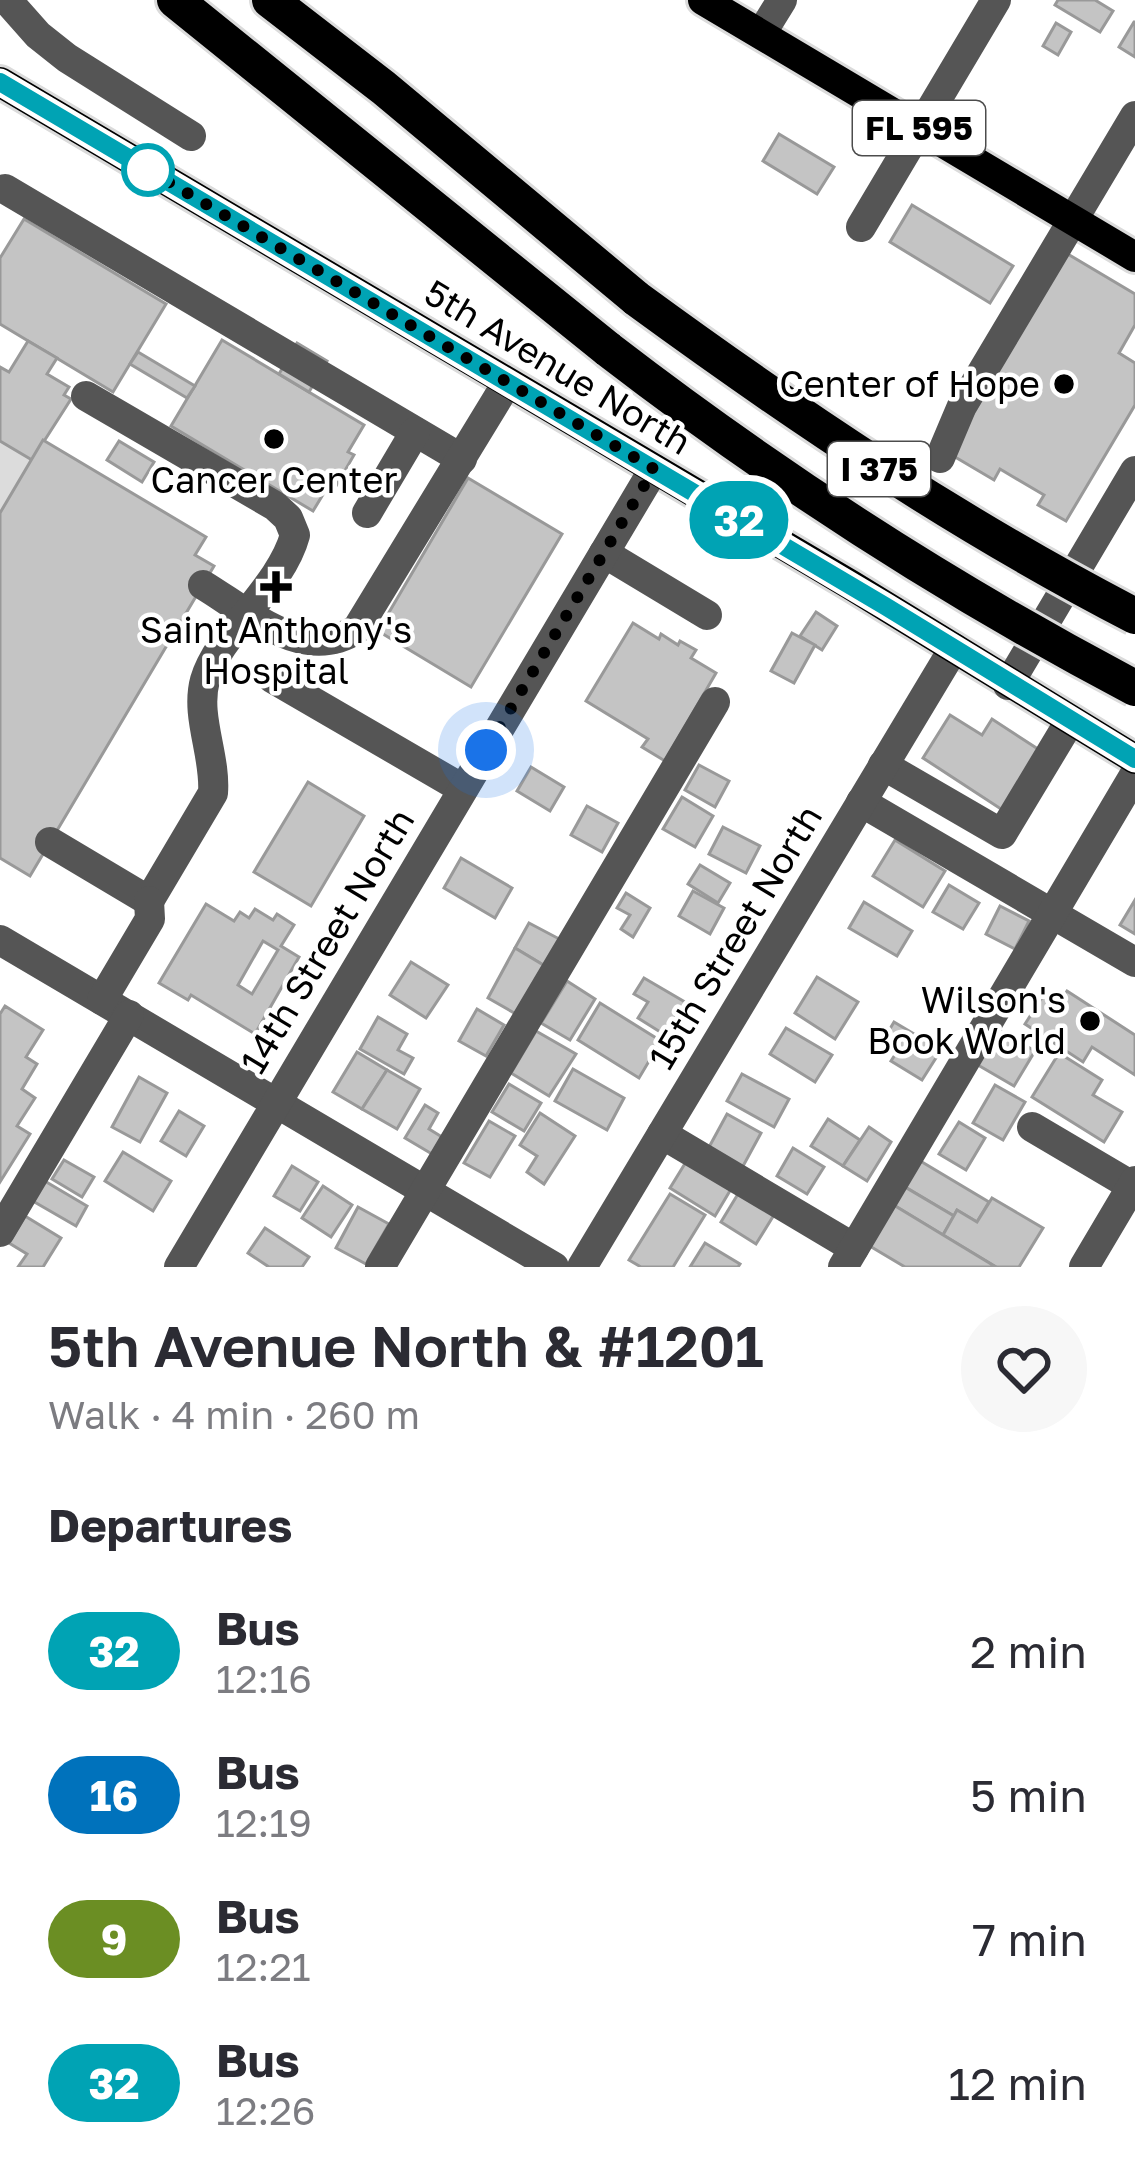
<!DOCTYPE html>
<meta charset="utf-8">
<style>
body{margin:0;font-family:"Golos Text",sans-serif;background:#f7f7f7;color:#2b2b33;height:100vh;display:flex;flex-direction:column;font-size:45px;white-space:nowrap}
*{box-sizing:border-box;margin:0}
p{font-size:39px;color:#7c7c81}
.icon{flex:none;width:66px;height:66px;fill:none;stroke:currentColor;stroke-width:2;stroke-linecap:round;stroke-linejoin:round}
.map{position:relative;height:1267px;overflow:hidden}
.details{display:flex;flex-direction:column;background:#fff;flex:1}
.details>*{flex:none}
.badge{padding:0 24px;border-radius:39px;font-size:42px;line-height:78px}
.you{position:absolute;width:60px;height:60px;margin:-30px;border:9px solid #fff;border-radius:50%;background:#1a73e8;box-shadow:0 0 0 18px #1a73e833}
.map>.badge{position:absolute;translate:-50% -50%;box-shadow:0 0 0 6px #fff}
h2{padding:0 48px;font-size:45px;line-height:108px}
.round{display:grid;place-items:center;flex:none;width:126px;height:126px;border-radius:63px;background:#f7f7f7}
.headline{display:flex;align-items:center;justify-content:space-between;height:204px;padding:0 48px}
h1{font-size:57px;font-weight:600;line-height:90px}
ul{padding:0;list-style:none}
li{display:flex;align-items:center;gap:36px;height:144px;padding:0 48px}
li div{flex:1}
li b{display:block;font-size:45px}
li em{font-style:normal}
li .badge{min-width:132px;font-weight:700;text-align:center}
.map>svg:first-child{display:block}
.green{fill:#dcdcdc}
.building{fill:#c4c4c4;stroke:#999;stroke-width:3;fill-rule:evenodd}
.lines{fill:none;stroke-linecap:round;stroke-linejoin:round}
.major-casing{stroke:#dbdbdb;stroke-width:36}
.highway-casing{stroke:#dbdbdb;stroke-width:42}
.minor{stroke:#555;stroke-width:30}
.major{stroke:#000;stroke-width:30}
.highway{stroke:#000;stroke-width:36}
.highway-bridge-casing{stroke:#dbdbdb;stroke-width:42;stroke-linecap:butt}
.highway-bridge{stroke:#000;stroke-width:36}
.line-casing{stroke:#fff;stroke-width:27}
.line{stroke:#00a3b4;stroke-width:18}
.walk{stroke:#000;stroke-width:12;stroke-dasharray:0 21.6}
.stop-dot{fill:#fff;stroke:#00a3b4;stroke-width:6}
.poi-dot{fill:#000;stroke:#fff;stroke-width:4.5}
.labels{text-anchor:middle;stroke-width:9;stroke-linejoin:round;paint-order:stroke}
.shield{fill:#fff;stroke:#4c4c4c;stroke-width:3}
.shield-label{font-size:33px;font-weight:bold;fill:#000}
.street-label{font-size:36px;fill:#000;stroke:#fff}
.poi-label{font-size:36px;fill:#000;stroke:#fff;text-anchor:end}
</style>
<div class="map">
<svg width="1135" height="1267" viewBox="0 0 1135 1267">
<rect width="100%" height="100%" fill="#fff"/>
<polygon class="green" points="0,441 32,460 0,513"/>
<g class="building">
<polygon points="1058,0 1095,0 1113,11 1100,32 1055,5"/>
<polygon points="1134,22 1135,22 1135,57 1119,47"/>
<polygon points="1056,23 1071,32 1058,55 1043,46"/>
<polygon points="779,134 834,167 817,194 763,161"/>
<polygon points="912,205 1013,266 990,303 890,242"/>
<polygon points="24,219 166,304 113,392 0,324 0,258"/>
<polygon points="1066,253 1135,294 1135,325 1119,353 1135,363 1135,405 1066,521 1038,505 1044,495 1000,469 994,480 950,454"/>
<polygon points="222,340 364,425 348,452 354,455 336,486 330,483 313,511 171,426"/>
<polygon points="28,341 57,358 47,374 69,387 64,395 71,399 32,460 0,441 0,367 9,372"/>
<polygon points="297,343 327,361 309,392 279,374"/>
<polygon points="138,352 195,386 187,398 130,364"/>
<polygon points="43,440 206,537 195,555 214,566 30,876 0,858 0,513"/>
<polygon points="119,441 154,462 142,482 107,460"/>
<polygon points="468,478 562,534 471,687 378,631"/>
<polygon points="816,612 837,626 822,650 800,636"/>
<polygon points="633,623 659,639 661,634 678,645 680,641 696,650 691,658 716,673 665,761 642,747 648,739 586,701"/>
<polygon points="792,633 815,645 794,683 771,671"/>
<polygon points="950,715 982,735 992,719 1041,751 1004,811 923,758"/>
<polygon points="699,765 729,781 715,807 685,790"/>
<polygon points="531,767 564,787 550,811 517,791"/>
<polygon points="308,782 364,816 311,906 254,872"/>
<polygon points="682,797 713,816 695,847 663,829"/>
<polygon points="587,806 618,823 602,852 571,835"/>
<polygon points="723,827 760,846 746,873 709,854"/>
<polygon points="895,840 945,871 923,907 873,876"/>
<polygon points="461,858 512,888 495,918 444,888"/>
<polygon points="700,865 730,883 718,903 688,884"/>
<polygon points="949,885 979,903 963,929 933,912"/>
<polygon points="693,891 724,908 710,934 679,916"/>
<polygon points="626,893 650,908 633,937 621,929 630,915 617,908"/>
<polygon points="1135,900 1135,934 1120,925"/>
<polygon points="864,902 912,931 897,956 849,928"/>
<path d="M206 904 234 921 240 912 249 918 255 909 273 920 277 914 294 925 281 946 299 957 255 1034 191 995 188 1000 159 983ZM263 941 278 950 252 994 238 985Z"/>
<polygon points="1000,906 1029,921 1015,949 986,934"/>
<polygon points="529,923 565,942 550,969 515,948"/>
<polygon points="515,948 550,969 523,1018 488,998"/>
<polygon points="411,962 448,985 426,1018 390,995"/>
<polygon points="817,977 858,1002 835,1039 795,1013"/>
<polygon points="644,978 685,1002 665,1035 638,1018 648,1002 634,994"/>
<polygon points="567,981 595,999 570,1040 541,1023"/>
<polygon points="1067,991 1135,1035 1135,1075 1092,1047 1083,1062 1025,1024 1043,996 1058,1005"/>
<polygon points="600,1003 661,1041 639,1078 578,1040"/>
<polygon points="5,1006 43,1030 26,1057 37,1064 22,1089 35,1098 17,1126 30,1134 0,1182 0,1014"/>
<polygon points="477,1009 504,1025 486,1056 459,1041"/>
<polygon points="378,1017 407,1034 398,1050 413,1058 404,1074 360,1049"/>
<polygon points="894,1022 941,1050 922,1080 891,1061 900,1047 885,1037"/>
<polygon points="991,1026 1035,1051 1014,1086 971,1061"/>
<polygon points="786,1028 832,1055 815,1082 770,1054"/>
<polygon points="536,1031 576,1054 549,1096 511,1073"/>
<polygon points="357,1052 387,1070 362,1109 333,1092"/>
<polygon points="1059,1053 1102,1080 1093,1095 1122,1112 1104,1142 1032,1097"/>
<polygon points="573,1069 624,1098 607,1130 555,1101"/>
<polygon points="387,1070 420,1089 397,1129 362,1109"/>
<polygon points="742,1074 789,1099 774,1127 727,1101"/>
<polygon points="139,1077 167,1093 140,1142 112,1127"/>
<polygon points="509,1084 541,1103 524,1131 492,1112"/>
<polygon points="995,1085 1025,1102 1003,1140 973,1123"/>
<polygon points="425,1105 438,1113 429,1129 442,1137 432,1154 405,1138"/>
<polygon points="179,1111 204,1126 186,1156 161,1141"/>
<polygon points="540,1113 575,1136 544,1184 527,1172 537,1156 520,1145"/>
<polygon points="727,1114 761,1133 742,1168 708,1149"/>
<polygon points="828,1119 860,1140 843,1166 811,1146"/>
<polygon points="489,1121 515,1136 490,1177 464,1163"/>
<polygon points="959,1122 985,1138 966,1170 939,1154"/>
<polygon points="869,1127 891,1142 867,1181 843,1166"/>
<polygon points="793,1148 824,1167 807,1194 777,1176"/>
<polygon points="123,1152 171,1181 153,1211 105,1181"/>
<polygon points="689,1157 734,1184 715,1216 670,1188"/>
<polygon points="917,1159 989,1202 977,1222 957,1210 954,1216 902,1185"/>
<polygon points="64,1160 94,1177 82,1197 52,1179"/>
<polygon points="292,1166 318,1182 300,1211 274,1196"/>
<polygon points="43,1180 87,1206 76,1226 31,1200"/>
<polygon points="898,1183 954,1216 943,1235 887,1201"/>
<polygon points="323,1186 352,1205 331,1237 302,1218"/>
<polygon points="741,1189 777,1210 756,1244 721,1222"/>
<polygon points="670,1194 705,1215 673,1267 641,1267 629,1260"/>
<polygon points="992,1198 1043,1228 1019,1267 996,1267 943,1235 957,1210 977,1222"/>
<polygon points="887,1201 996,1267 905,1267 863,1242"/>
<polygon points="358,1207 389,1224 366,1264 336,1248"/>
<polygon points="25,1216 61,1238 43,1267 18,1267 27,1254 9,1243"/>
<polygon points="265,1228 309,1257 302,1267 269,1267 248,1253"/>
<polygon points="705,1243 740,1264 738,1267 690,1267"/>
</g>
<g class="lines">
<g class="major-casing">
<g id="major">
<polyline points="703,0 1135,257"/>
<polyline points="0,82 851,585 1135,759"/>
</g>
</g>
<g class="highway-casing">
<g id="highway">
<polyline points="175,0 609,350"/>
<polyline points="270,0 384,88 637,299"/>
</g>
</g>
<g class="minor">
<polyline points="7,0 38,35 67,58 191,136"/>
<polyline points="761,34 782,0"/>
<polyline points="5,189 462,459"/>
<polyline points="861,227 996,0"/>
<polyline points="940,458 962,406 1135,116"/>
<polyline points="367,513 415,432"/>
<polyline points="604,553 707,615"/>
<path d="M203 585C248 612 304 664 357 629L507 383"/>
<polyline points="272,678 463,789"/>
<polyline points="1008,685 1135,471"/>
<polyline points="883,765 1002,834 1070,721"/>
<polyline points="861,802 1135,962"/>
<path d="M50 842 149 901 213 793C216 756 195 716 205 680 219 633 281 587 295 535L288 518 275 506 86 396"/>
<polyline points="0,940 554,1267"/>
<polyline points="102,1000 150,919 149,901"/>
<polyline points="1032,1127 1132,1186"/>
<polyline points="662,1134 854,1248"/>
<polyline points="0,1232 129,1015"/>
<polyline points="179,1267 654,469"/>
<polyline points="380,1267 715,702"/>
<polyline points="582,1267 954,648"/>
<polyline points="843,1267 1135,774"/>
<polyline points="1084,1267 1135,1181"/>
</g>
<use href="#major" class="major"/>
<use href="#highway" class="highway"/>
<g class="highway-bridge-casing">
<g id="highway-bridge">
<path d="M637 299C797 416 959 525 1135 616"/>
<path d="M609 350C774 477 950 591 1135 688"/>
</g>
</g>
<use href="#highway-bridge" class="highway-bridge"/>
</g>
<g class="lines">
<g class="line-casing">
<polyline id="line" points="0,82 885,606 1135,759"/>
</g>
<use href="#line" class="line"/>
<polyline class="walk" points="148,170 140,165 654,469 486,750"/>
</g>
<circle class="stop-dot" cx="148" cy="170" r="24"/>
<g class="poi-dot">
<circle cx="1064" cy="384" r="12"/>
<circle cx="274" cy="439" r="12"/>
<path d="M270 569h12v12h12v12h-12v12h-12v-12h-12v-12h12z"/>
<circle cx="1090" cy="1021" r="12"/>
</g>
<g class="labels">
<g class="shield">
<rect x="853" y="101" width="132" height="54" rx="9"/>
<rect x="828" y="442" width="102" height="54" rx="9"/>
</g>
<g class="shield-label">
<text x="919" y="140">FL 595</text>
<text x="879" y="481">I 375</text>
</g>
<g class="street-label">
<text transform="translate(558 367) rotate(31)" y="13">5th Avenue North</text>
<text transform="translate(735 937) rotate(-59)" y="13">15th Street North</text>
<text transform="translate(327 941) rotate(-59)" y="13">14th Street North</text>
</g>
<g class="poi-label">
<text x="1040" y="397">Center of Hope</text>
<text x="274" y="493" text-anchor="middle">Cancer Center</text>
<text x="276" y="643" text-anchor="middle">Saint Anthony's<tspan x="276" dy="41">Hospital</tspan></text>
<text x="1066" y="1013">Wilson's<tspan x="1066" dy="41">Book World</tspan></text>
</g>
</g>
</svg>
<div class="you" style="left:486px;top:750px"></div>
<b class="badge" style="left:739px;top:520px;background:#00a3b4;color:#fff">32</b>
</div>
<section class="details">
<div class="headline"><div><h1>5th Avenue North &amp; #1201</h1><p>Walk · 4 min · 260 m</p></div><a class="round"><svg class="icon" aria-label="heart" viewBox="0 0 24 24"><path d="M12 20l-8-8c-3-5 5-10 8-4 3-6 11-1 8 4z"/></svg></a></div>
<h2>Departures</h2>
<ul>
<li><span class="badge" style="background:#00a3b4;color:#fff">32</span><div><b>Bus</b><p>12:16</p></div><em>2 min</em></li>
<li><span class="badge" style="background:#0072bc;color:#fff">16</span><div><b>Bus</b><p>12:19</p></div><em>5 min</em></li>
<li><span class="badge" style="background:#6b8e23;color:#fff">9</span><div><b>Bus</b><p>12:21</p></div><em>7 min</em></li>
<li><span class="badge" style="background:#00a3b4;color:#fff">32</span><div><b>Bus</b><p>12:26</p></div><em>12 min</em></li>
</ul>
</section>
